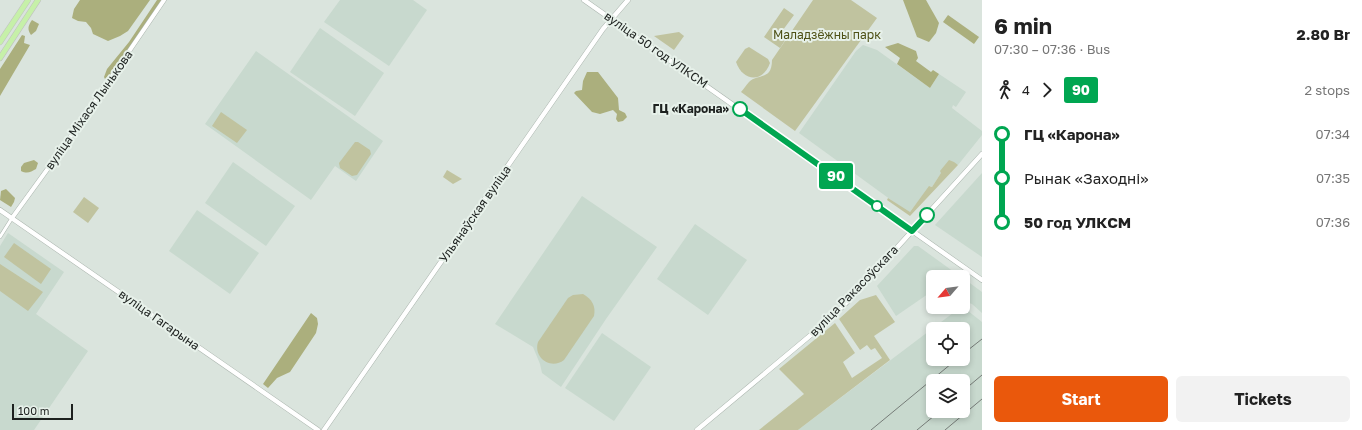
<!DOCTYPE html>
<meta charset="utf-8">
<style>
body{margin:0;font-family:"Golos Text",sans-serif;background:#f2f2f2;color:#222;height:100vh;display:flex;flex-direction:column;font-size:15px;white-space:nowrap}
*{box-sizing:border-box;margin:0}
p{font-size:13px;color:#767676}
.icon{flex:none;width:22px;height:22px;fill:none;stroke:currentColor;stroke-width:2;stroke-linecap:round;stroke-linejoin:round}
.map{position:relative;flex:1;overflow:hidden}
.side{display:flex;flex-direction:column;background:#fff;width:380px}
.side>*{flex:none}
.badge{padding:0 8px;border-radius:3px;font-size:14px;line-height:26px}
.needle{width:26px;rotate:242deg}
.fabs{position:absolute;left:926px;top:270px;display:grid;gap:8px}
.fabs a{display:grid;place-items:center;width:44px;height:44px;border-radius:6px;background:#fff;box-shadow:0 2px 6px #0003;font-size:20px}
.scale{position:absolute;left:12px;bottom:10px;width:61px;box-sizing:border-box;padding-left:4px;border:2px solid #1d211f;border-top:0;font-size:11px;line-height:14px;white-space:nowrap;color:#1d211f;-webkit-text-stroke:3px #e7f1ea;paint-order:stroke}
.map>.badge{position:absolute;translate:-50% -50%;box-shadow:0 0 0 2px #fff}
.legs{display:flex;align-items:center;gap:6px;height:44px;padding:0 12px;font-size:13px}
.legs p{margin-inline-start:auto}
.headline{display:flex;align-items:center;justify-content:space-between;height:68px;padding:0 12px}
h1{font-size:22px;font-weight:700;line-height:30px}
.primary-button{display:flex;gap:8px;margin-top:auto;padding:8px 12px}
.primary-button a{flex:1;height:46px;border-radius:6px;background:#ea580c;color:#fff;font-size:16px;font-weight:700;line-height:46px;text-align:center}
.primary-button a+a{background:#f2f2f2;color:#222}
ul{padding:0 12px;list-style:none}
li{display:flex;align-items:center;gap:14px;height:44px;font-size:15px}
li i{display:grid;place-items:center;width:6px;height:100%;margin:0 5px;background:currentColor}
li i::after{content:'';width:10px;height:10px;margin:-5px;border:3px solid;border-radius:50%;background:#fff}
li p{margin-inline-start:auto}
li:first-child i{background:linear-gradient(#0000 50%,currentColor 0)}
li:last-child i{background:linear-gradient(currentColor 50%,#0000 0)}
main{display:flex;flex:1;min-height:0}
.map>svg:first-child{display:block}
.built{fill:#c8d9ce;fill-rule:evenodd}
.green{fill:#c0c39f}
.forest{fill:#abaf7d}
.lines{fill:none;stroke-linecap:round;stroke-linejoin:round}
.minor-casing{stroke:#abb5ae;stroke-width:4}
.tertiary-casing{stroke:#abb5ae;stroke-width:5}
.secondary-casing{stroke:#abb5ae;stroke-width:5.5}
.primary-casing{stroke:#c0c1c0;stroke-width:6}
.minor{stroke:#fff;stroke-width:3}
.tertiary{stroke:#fff;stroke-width:4}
.secondary{stroke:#fff;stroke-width:4.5}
.primary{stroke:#c6f0a9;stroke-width:5}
.rail{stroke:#767c78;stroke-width:1}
.line-1-casing{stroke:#fff;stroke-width:9}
.line-1{stroke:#00a651;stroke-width:6}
.stop-1-dot{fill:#fff;stroke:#00a651;stroke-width:2}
.labels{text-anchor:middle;stroke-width:4;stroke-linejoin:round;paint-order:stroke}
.park-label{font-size:12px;fill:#4e5116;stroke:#e7f1ea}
.street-label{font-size:12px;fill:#1d211f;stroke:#e7f1ea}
.stop-label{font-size:12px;font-weight:bold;fill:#1d211f;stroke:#e7f1ea;text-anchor:end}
</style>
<main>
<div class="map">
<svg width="982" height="430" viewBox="0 0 982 430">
<rect width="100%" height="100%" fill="#dae4dd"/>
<g class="built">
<polygon points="340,0 413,0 427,10 389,66 324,22"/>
<polygon points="320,28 384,73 355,116 290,72"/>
<polygon points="863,45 877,50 930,88 939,74 966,92 956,107 953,105 952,108 982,131 982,135 958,165 949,161 932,187 930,186 909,213 799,133 856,51"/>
<polygon points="256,51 383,141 356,181 335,166 311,200 205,124"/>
<polygon points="233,162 295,206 266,246 205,203"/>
<polygon points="982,173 982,257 935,225"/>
<polygon points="582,196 657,247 606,319 561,387 542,373 540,364 533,347 495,324"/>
<polygon points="197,210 259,253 230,294 169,251"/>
<polygon points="695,224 747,260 708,315 657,279"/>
<polygon points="8,233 64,272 36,314 88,351 34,430 0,430 0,246"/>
<polygon points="914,246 918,246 961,277 933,277 933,295 928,294 896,316 877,286"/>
<polygon points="963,278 982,292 982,313 972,304 963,301"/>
<path d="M961 307H963L982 322V430H798ZM933 329H963V359H933ZM933 381H963V411H933Z"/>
<polygon points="602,333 651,367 614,421 565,388"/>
</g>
<g class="green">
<path d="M813 0H851L877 18 795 131 741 92C744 89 746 85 749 82 758 73 772 81 772 60Z"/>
<polygon points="784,8 794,15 780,34 786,39 780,48 764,37"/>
<polygon points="679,32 684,36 674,50 654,36"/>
<path d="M749 47 768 59 770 63C763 83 743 82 736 62L745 49Z"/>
<polygon points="221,112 247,130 237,143 212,126"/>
<polygon points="355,142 358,142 370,150 371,154 357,175 352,176 340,168 339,163"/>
<polygon points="949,160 954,162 958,165 910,216 887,200 888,198 910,212 929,186 932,187 941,173 940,171"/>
<polygon points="447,170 462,179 453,184 443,177"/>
<polygon points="84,197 99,208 88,223 73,212"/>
<polygon points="14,243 51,269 41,284 4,257"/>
<polygon points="0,264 43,292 28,311 0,291"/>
<path d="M583 294C592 299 596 306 594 316L564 360C551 370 533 358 538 342L568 298 573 295Z"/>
<polygon points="876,295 895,322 874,336 890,360 798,430 759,430 804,394 779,369 835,323 855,353 843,362 852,378 882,358 875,348 871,350 867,345 860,350 839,319 860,300"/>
</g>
<g class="forest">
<polygon points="80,0 150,0 128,31 120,36 108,41 93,34 91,28 86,22 78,21 72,18 74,9"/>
<polygon points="157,0 162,0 113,71 105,79 104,77 107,69 129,42"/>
<polygon points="903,0 926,0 939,23 936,33 929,42 917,37"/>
<polygon points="948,15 979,37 974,44 943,22"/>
<path d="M32 20 39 24 36 31 31 35C27 29 28 26 32 20Z"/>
<polygon points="22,35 25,36 24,43 30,45 0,96 0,69"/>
<polygon points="898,43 916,51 918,58 916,61 931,72 933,70 939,74 930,88 897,64 900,58 885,47"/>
<polygon points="587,72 598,72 618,98 619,110 625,113 627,117 623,121 618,122 616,119 617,114 613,110 600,114 592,112 574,93 576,91 582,90 583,81"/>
<path d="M34 160 38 163 36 169C31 172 27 174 21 171V167L24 163Z"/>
<polygon points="6,189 15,198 14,202 11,207 0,200 1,191"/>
<polygon points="311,313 317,318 318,324 316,333 290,372 277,378 268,388 263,384"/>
</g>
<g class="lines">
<g class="minor-casing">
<polyline id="minor" points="0,237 12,218"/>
</g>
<g class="tertiary-casing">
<polyline id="tertiary" points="12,218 65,145 164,0"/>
</g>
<g class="secondary-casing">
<g id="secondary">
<polyline points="584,0 982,280"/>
<polyline points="0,210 318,430"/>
<polyline points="324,430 603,29 628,0"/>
<polyline points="697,430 830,319 854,295 982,154"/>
</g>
</g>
<g class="primary-casing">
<g id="primary">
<polyline points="0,42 28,0"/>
<polyline points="0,58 38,0"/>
</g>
</g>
<use href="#minor" class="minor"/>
<use href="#tertiary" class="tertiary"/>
<use href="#secondary" class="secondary"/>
<use href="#primary" class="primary"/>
<g class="rail">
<polyline points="963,354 982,339"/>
<polyline points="963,391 982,375"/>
<polyline points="871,430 957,359"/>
<polyline points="917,430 940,411"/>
<polyline points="945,430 982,399"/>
</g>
</g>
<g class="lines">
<g class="line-1-casing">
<polyline id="line-1" points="740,109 912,231 927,215"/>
</g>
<use href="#line-1" class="line-1"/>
</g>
<g class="stop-1-dot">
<circle cx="740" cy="109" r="7"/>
<circle cx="877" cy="206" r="5"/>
<circle cx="927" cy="215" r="7"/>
</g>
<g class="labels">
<g class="park-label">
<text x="827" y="39">Маладзёжны парк</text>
</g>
<g class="street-label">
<text transform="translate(656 50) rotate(35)" y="4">вуліца 50 год УЛКСМ</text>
<text transform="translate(89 110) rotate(-55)" y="4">вуліца Міхася Лынькова</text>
<text transform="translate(475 214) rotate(-55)" y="4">Ульянаўская вуліца</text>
<text transform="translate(854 291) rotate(-46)" y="4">вуліца Ракасоўскага</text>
<text transform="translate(159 320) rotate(35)" y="4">вуліца Гагарына</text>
</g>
<g class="stop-label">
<text x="729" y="113">ГЦ «Карона»</text>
</g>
</g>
</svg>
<div class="fabs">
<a><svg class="needle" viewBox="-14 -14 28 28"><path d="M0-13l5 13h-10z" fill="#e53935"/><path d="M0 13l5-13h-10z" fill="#767676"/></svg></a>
<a><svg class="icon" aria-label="locate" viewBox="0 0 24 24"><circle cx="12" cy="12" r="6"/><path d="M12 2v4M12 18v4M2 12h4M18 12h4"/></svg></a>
<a><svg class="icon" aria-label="layers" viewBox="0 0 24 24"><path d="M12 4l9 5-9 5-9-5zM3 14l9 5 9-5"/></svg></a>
</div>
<div class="scale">100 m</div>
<b class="badge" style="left:836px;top:176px;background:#00a651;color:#fff">90</b>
</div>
<section class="side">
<div class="headline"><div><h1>6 min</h1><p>07:30 – 07:36 · Bus</p></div><b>2.80 Br</b></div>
<div class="legs"><svg class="icon" aria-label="walk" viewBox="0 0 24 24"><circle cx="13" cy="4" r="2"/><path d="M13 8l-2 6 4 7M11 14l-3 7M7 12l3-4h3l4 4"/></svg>4<svg class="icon" aria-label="forward" viewBox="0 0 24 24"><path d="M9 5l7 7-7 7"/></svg><b class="badge" style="background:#00a651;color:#fff">90</b><p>2 stops</p></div>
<ul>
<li><i style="color:#00a651"></i><b>ГЦ «Карона»</b><p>07:34</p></li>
<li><i style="color:#00a651"></i><span>Рынак «Заходні»</span><p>07:35</p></li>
<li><i style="color:#00a651"></i><b>50 год УЛКСМ</b><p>07:36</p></li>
</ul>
<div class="primary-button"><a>Start</a><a>Tickets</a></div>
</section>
</main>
